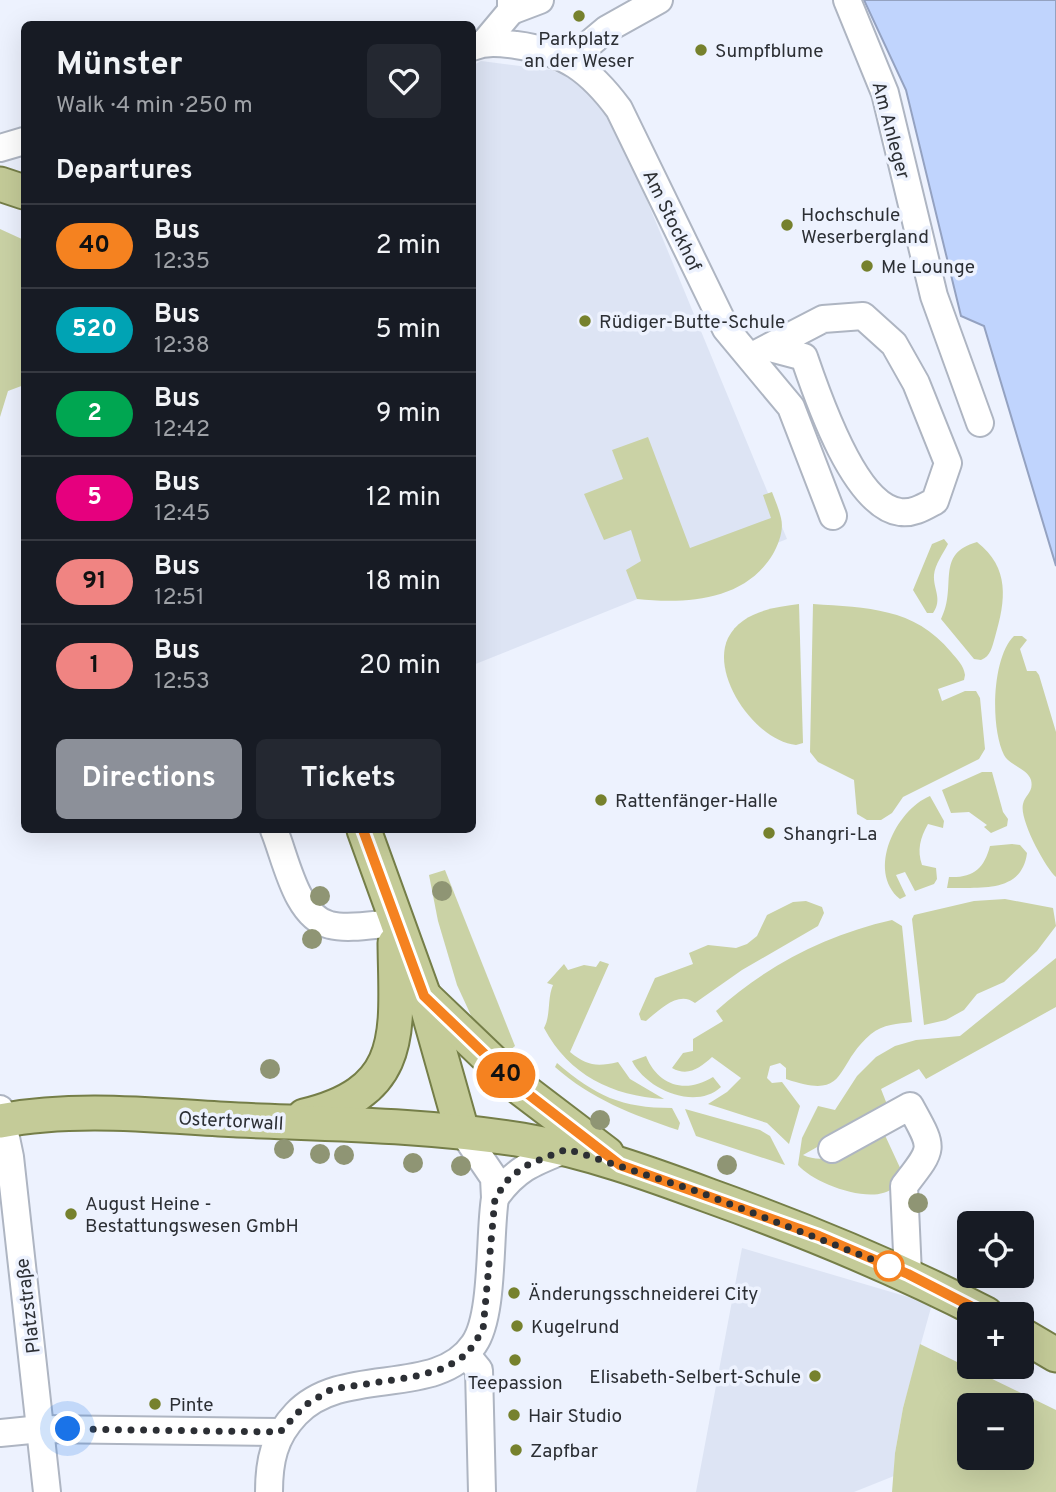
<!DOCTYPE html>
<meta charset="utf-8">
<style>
body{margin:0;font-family:Overpass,sans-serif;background:#242831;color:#f1f3f6;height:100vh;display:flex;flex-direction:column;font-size:26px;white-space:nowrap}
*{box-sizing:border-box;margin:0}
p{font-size:23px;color:#9ea1a6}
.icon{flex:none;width:38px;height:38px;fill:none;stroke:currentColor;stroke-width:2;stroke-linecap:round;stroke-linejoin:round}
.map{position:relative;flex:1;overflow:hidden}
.details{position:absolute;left:21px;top:21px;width:455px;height:812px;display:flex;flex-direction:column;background:#171b24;border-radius:10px;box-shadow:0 7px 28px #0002}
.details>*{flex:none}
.badge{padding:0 14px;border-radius:23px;font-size:24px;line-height:46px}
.controls{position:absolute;left:957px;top:1211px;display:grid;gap:14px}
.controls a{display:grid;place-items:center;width:77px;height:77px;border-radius:10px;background:#171b24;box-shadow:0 7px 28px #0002;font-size:35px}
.you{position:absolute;width:35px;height:35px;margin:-18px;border:5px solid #fff;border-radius:50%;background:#1a73e8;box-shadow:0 0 0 10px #1a73e833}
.map>.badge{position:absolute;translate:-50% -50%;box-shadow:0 0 0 4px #fff}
h2{padding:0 35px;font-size:26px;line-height:63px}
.round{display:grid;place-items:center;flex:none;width:74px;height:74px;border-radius:10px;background:#242831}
.overview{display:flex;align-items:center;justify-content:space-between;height:119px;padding:0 35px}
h1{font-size:33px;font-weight:700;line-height:52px}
.primary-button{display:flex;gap:14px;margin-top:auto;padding:14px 35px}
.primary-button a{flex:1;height:80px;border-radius:10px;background:#8c9099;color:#fff;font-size:28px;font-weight:700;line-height:80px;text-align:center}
.primary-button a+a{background:#242831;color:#f1f3f6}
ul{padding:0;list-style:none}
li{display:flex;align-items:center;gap:21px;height:84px;padding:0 35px;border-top:2px solid #363941}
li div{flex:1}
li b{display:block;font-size:26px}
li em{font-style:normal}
li .badge{min-width:77px;font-weight:700;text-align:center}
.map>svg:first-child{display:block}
.built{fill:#dde4f4}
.green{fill:#cad2a5;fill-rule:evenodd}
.water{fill:#c0d4fd;stroke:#94a2c1;stroke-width:2}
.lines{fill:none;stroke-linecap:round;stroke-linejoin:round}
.minor-casing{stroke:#aeb5c2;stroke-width:30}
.major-casing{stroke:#757e48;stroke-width:37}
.minor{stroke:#fff;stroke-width:26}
.major{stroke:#c4cb98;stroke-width:33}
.tree{fill:#8f9574}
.line-casing{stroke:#fff;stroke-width:16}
.line{stroke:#f58220;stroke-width:10}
.walk{stroke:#2c2f34;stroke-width:7;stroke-dasharray:0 12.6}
.poi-dot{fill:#76812d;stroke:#edf2fe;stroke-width:2.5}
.stop-dot{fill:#fff;stroke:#f58220;stroke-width:3.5}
.labels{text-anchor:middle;stroke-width:7;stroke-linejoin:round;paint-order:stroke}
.poi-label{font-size:19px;fill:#2c2f34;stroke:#edf2fe;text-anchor:start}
.street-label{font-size:19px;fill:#2c2f34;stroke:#edf2fe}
</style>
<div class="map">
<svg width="1056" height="1492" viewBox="0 0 1056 1492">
<rect width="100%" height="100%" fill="#edf2fe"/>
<g class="built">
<polygon points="481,61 552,70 585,86 607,104 787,539 473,665 472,66"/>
<polygon points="742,1248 932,1304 903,1408 895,1453 894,1476 854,1492 696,1492"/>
</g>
<g class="green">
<polygon points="0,229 24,240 24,385 8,391 0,417"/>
<path d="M648 437 690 548 771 518 763 495 772 492C775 500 779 509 781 518 784 530 779 543 773 554 745 601 686 604 637 599L626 570 641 561 631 530 604 540 584 494 623 479 612 450Z"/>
<path d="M944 539 948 544C943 554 935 564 934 575 933 589 943 599 933 613H927L913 590 932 544Z"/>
<path d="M977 542C1010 568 1006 600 995 637 992 647 991 656 981 660L974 659 941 619C958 586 934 554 977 542Z"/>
<path d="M799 604 803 743 796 745C756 741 710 676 728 638 741 612 774 607 799 604Z"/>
<path d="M813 604C867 608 914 607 951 652 957 659 964 666 965 675L964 680 938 689 942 701 965 691H976L980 698 985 749 979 759 903 797 892 813 881 820H867L857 814 854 780 818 762 810 752Z"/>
<path d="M1014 636H1022L1027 640 1020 649 1027 671H1036L1039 675 1056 732V877C1045 867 1019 819 1023 804 1025 795 1034 792 1031 780 1027 768 1010 766 1004 755 990 727 992 657 1014 636Z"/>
<polygon points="982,772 992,772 1003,812 1008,819 1007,826 991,833 984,827 987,825 969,812 951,813 942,790"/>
<path d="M930 796 944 821 943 828 928 824C920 838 917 850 922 865L936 868 937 879 934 884 915 891 905 872 896 875 906 896 900 899C866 871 896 810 930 796Z"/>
<path d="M1012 844 1020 845 1027 853C1022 894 979 887 947 888L949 877C973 878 984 869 990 846Z"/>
<polygon points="445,870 515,1046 501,1058 474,1022 457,985 438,921 429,875"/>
<polygon points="1005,899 1053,908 1056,926 1037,951 1004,982 977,994 964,1010 946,1020 924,1025 912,919 914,915 974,901"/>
<path d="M806 901 822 907 824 913 818 926 742 970 695 1003C679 990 660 1009 646 1021L641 1020 639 1014 655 978 693 964 689 953 708 945 736 948 747 944 757 936 767 915 793 902Z"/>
<path d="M892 920 902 926 912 1022C898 1024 883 1024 871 1034 833 1066 850 1101 786 1079V1068L780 1063 770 1066 767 1078 772 1083 782 1082 800 1106 789 1144 767 1123 708 1104 727 1092 741 1078 712 1057C700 1068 688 1077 672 1068L683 1053 693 1051V1039L723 1021 716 1011C767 965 826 935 892 920Z"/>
<path d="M1056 958V1007L926 1079 919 1069 881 1089 888 1107 803 1155C831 1168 858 1144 883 1131L902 1172C900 1176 897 1183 894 1187 874 1207 813 1183 798 1165L802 1138 818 1106 835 1110 857 1076 876 1057 895 1046 916 1040 960 1036Z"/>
<path d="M600 961 609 964 570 1052C587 1066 597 1067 618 1062L630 1079 664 1099C612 1096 569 1075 544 1028 551 1015 547 999 553 985L547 983 564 964 568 970 584 965 596 967Z"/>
<path d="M646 1056C658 1086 686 1094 713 1077L721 1087C695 1111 646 1089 632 1061Z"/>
<path d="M557 1063C596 1096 621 1108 672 1108L680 1123 678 1130C633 1115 591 1099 555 1067Z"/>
<polygon points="685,1109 760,1130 770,1136 785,1165 696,1136"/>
<path d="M920 1344 1056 1410V1492H892L895 1453 903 1408ZM970 1405H1022V1458H970Z"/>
</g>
<polygon class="water" points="864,0 1056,0 1056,566 984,326 961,316 906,90"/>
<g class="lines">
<g class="minor-casing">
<g id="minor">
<polyline points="847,0 885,93 934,296 980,423"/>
<polyline points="511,11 540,0"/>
<polyline points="485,42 511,11 511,0"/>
<path d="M472 47C488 41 500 43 516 45 565 51 591 71 619 109L726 329 791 407 833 516"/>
<polyline points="570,60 607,29 659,0"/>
<polyline points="0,148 24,141"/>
<path d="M750 357 823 319 863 316 894 344 916 383 948 463 935 501C924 507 913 514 900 512 854 506 817 395 804 357L770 348"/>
<path d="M274 830C286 859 296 917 330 925 349 930 376 924 395 923"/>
<polyline points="0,1109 10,1157 47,1492"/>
<path d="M832 1149 910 1106C934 1150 935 1146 904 1186L908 1274"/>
<path d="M495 1198C516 1168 534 1162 567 1149"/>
<polyline points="466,1354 479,1370 482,1492"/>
<polyline points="0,1433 41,1429 280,1432"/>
<path d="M269 1492C269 1461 274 1437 296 1414 343 1364 437 1399 474 1344 494 1316 489 1235 495 1198L494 1178 462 1131"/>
</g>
</g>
<g class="major-casing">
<g id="major">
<polyline points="0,184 24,192"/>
<polyline points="364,830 424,996 462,1131"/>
<polyline points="426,998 519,1087 607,1154"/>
<path d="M304 1116C408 1091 396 1031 395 943"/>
<path d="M0 1121C77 1106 159 1116 238 1120 332 1124 429 1125 522 1140 587 1151 648 1173 710 1196 805 1230 897 1268 986 1314"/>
<polyline points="1022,1335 1056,1355"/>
</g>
</g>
<use href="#minor" class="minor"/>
<use href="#major" class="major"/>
</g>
<g class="tree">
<circle cx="442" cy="891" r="10"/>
<circle cx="320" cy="896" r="10"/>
<circle cx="312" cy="939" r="10"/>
<circle cx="270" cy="1069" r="10"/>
<circle cx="600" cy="1120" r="10"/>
<circle cx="284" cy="1149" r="10"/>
<circle cx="320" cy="1154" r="10"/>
<circle cx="344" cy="1155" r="10"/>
<circle cx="413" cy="1163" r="10"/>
<circle cx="727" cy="1165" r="10"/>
<circle cx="461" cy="1166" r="10"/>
<circle cx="918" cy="1203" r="10"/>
</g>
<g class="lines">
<g class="line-casing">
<polyline id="line" points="363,830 424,996 519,1087 620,1165 819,1236 908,1274 986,1314"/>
</g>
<use href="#line" class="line"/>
<polyline class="walk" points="68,1429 280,1432 304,1406 332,1389 413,1377 445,1368 467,1354 483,1330 495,1198 510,1177 529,1164 567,1149 699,1192 889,1266"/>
</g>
<g class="poi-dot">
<circle cx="579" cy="16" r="7"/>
<circle cx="701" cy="50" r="7"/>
<circle cx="787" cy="225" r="7"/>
<circle cx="867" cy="266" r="7"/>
<circle cx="585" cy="321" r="7"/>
<circle cx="601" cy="800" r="7"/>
<circle cx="769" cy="833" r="7"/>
<circle cx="71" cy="1214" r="7"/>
<circle cx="514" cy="1293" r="7"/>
<circle cx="517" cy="1326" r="7"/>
<circle cx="515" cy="1360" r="7"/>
<circle cx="815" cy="1376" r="7"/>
<circle cx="155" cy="1404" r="7"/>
<circle cx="514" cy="1415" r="7"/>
<circle cx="516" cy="1450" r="7"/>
</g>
<circle class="stop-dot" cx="889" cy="1266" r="14"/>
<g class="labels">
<g class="poi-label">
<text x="579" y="45" text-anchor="middle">Parkplatz<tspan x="579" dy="22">an der Weser</tspan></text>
<text x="715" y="57">Sumpfblume</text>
<text x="801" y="221">Hochschule<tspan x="801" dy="22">Weserbergland</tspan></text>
<text x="881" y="273">Me Lounge</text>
<text x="599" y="328">Rüdiger-Butte-Schule</text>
<text x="615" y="807">Rattenfänger-Halle</text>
<text x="783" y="840">Shangri-La</text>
<text x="85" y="1210">August Heine -<tspan x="85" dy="22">Bestattungswesen GmbH</tspan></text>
<text x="528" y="1300">Änderungsschneiderei City</text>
<text x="531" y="1333">Kugelrund</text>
<text x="801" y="1383" text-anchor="end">Elisabeth-Selbert-Schule</text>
<text x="515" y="1389" text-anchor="middle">Teepassion</text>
<text x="169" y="1411">Pinte</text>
<text x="528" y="1422">Hair Studio</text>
<text x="530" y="1457">Zapfbar</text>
</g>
<g class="street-label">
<text transform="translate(892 130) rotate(75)" y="7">Am Anleger</text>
<text transform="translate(673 220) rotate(64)" y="7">Am Stockhof</text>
<text transform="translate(231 1120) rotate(3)" y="7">Ostertorwall</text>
<text transform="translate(27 1306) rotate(-97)" y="7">Platzstraße</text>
</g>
</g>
</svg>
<div class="controls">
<a><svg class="icon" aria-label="locate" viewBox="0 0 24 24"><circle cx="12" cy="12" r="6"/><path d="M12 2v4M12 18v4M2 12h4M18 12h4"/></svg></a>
<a>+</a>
<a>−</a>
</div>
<div class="you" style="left:68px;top:1429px"></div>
<b class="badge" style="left:506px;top:1075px;background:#f58220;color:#111">40</b>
<section class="details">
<div class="overview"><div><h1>Münster</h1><p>Walk · 4 min · 250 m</p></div><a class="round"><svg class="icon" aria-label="heart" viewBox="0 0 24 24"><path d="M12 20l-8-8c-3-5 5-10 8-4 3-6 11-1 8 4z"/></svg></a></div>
<h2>Departures</h2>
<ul>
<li><span class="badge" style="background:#f58220;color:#111">40</span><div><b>Bus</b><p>12:35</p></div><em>2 min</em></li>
<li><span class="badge" style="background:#00a3b4;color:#fff">520</span><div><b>Bus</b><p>12:38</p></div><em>5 min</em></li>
<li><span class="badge" style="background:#00a651;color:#fff">2</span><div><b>Bus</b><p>12:42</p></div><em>9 min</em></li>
<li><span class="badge" style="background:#e6007e;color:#fff">5</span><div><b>Bus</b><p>12:45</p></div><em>12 min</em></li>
<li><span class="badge" style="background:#f08482;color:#111">91</span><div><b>Bus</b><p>12:51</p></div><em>18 min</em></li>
<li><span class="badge" style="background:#f08482;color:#111">1</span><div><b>Bus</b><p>12:53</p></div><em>20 min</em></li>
</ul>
<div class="primary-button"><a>Directions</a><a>Tickets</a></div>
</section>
</div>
